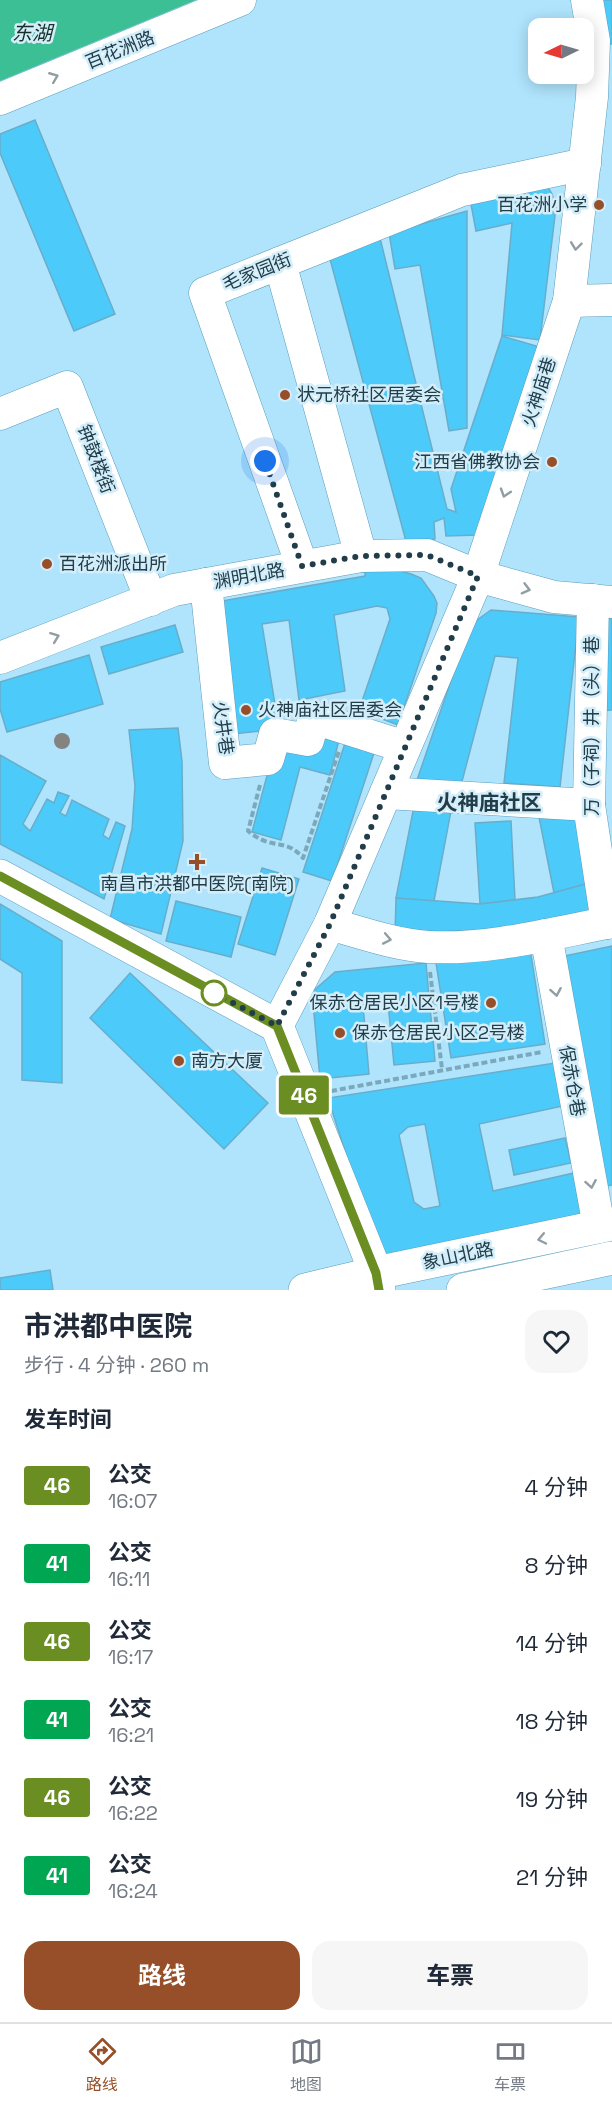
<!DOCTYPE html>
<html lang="zh">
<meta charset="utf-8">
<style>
body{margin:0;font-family:"Space Grotesk","Noto Sans SC",sans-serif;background:#f6f6f7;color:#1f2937;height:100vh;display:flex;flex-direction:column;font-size:22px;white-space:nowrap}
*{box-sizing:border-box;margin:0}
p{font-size:20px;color:#747a83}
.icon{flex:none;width:33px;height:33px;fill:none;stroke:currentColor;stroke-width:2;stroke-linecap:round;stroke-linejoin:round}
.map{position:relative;height:1290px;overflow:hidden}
.details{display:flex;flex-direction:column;background:#fff;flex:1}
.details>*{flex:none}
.badge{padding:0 12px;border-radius:4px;font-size:21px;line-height:39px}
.needle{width:39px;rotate:265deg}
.fabs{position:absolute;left:528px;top:18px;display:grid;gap:12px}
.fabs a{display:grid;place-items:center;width:66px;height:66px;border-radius:12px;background:#fff;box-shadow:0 3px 15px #0003;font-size:30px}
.you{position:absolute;width:30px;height:30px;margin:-15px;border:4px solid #fff;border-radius:50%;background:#1a73e8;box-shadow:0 0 0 9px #1a73e833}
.map>.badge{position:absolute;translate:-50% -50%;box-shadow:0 0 0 3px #fff}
h2{padding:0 24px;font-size:22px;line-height:54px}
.round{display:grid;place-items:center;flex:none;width:63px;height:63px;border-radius:18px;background:#f6f6f7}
.summary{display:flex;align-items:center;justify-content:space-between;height:102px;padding:0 24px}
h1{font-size:28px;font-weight:700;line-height:45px}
.button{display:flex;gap:12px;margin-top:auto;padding:12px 24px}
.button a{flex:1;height:69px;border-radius:18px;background:#964f28;color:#fff;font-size:24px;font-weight:700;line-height:69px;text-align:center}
.button a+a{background:#f6f6f7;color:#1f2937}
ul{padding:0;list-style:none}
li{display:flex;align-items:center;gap:18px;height:78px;padding:0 24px}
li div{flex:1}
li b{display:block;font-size:22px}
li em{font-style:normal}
li .badge{min-width:66px;font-weight:700;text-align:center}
.dock{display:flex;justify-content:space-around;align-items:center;height:84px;border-top:2px solid #e0e1e3;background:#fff;font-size:16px;color:#747a83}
.dock a{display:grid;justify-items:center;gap:3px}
.dock .active{color:#964f28}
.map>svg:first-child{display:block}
.water{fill:#3dbf95}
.building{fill:#4ccafa;stroke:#6aadca;stroke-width:1.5;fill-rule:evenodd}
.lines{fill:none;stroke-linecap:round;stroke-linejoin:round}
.minor-casing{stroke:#5c9ebb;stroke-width:33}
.major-casing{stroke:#5c9ebb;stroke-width:34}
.path{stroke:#7ca8bb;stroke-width:4;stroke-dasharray:6 3;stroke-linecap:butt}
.minor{stroke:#fff;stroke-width:32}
.major{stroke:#fff;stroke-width:33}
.tree{fill:#848380}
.oneway{stroke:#909ea4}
.line-casing{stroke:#fff;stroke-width:14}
.line{stroke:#6b8e23;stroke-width:9}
.walk{stroke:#213d49;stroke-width:6;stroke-dasharray:0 10.8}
.poi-dot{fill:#964f28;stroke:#d3edf9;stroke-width:2}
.stop-dot{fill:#fff;stroke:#6b8e23;stroke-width:3}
.labels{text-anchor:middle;stroke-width:5;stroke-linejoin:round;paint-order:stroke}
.street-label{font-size:18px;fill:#213d49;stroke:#d3edf9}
.poi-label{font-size:18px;fill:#213d49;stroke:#d3edf9;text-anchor:start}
.water-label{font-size:20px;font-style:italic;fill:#163127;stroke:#d3edf9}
.quarter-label{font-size:21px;font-weight:bold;fill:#213d49;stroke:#d3edf9}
</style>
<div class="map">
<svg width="612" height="1290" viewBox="0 0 612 1290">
<rect width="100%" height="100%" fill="#afe4fc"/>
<polygon class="water" points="0,0 196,0 0,81"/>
<g class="building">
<polygon points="598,0 612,0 612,44 605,44"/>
<polygon points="35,120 115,314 74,331 0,153 0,134"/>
<polygon points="548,187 552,194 556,207 540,340 502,335 512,223 476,231 470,199"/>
<polygon points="467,211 467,428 449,431 420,265 395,269 389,233"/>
<polygon points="379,234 447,509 456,512 451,489 502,336 543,348 479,535 446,536 444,518 434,522 435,539 407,545 327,248"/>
<polygon points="365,571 401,571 411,574 421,578 434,596 437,603 436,613 398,725 359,710 390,619 387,608 377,606 334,615 345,691 299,700 289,620 262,624 279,729 233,734 216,602 365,576"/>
<polygon points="491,610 579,617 560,787 504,783 518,658 495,656 460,789 417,780 468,631 477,620"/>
<polygon points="612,618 612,710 596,711 593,619"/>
<polygon points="175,625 183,652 109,674 101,647"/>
<polygon points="89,655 103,704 7,732 0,709 0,682"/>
<polygon points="318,727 339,740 330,775 300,767 281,840 252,832 277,738"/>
<polygon points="178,728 182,761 183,841 161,934 110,919 132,829 135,786 129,730"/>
<polygon points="347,737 376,747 332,881 303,872"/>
<polygon points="0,755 46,781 23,824 30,831 47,799 54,803 58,792 69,796 60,813 66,816 72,800 109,819 103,835 109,839 116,822 125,826 104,899 0,844"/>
<polygon points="414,806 451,811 434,901 396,898"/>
<polygon points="579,810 593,882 554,893 539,817"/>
<polygon points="511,821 515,900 480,904 475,823"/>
<polygon points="262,868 299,879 275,955 238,944"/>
<polygon points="593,882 601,919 405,937 395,934 396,898 480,904 538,897"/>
<polygon points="176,901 241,917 231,957 166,941"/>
<polygon points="0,904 62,941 62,1083 22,1080 22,973 0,959"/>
<polygon points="612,946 612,1185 596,1188 550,959"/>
<polygon points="530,948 545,1044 451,1058 436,963"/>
<polygon points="426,963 435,1061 394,1065 388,1003 363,1005 369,1074 320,1079 312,992 335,972"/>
<polygon points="130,973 268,1103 224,1149 90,1018"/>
<path d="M555 1063 563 1106 479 1124 493 1191 574 1173 582 1219 383 1256 376 1248 328 1098ZM425 1124 440 1206 424 1209 414 1202 399 1135 408 1127Z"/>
<polygon points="565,1138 571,1163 514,1175 509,1150"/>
<polygon points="50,1270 53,1290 0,1290 0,1278"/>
</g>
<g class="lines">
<g class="minor-casing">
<g id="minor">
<polyline points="0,99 240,0"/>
<polyline points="280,263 361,556"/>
<polyline points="569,301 612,300"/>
<polyline points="0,414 67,387 151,600"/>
<polyline points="302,566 205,293 462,190 585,164"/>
<polyline points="206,584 225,763 268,759 275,734 308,740 314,718 405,747"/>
<polyline points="593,600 589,805 607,923"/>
<polyline points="0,658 174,590 361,556 427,555 478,576 554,597 612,602"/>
<polyline points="386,793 589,805"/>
<path d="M330 924C362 933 396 945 429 947 490 950 553 933 612 922"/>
<polyline points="546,935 599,1227"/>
<polyline points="277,1026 330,924 478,576 569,301 592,97 594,41 587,0"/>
</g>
</g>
<g class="major-casing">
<g id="major">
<polyline points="0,876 277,1026 376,1273 379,1290"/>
<polyline points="305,1290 376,1273 612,1224"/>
<polyline points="463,1290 612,1258"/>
</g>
</g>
<g class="path">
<path d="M260 785 248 831C252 834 256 837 260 839 277 847 289 841 303 858L339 751"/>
<polyline points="430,972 442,1069"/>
<polyline points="331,1091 542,1052"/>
</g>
<use href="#minor" class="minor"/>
<use href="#major" class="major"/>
</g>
<circle class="tree" cx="62" cy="741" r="8"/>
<defs><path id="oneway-chevron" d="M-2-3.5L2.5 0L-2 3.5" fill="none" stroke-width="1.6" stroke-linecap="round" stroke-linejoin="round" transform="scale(1.5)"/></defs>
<g class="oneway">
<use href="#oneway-chevron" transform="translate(54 77) rotate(-22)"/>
<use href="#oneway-chevron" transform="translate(576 246) rotate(97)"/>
<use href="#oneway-chevron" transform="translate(505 493) rotate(108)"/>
<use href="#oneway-chevron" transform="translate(526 589) rotate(15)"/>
<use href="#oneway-chevron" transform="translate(55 637) rotate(-21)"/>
<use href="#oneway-chevron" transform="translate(387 939) rotate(11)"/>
<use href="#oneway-chevron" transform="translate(556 992) rotate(80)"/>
<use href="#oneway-chevron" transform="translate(591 1184) rotate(80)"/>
<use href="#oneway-chevron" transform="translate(542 1239) rotate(168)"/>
</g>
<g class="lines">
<g class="line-casing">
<polyline id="line" points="0,876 277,1026 376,1273 379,1290"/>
</g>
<use href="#line" class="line"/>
<polyline class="walk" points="214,993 277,1026 330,924 478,576 427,555 361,556 302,566 265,461"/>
</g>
<g class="poi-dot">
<circle cx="599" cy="205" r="6"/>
<circle cx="285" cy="395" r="6"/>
<circle cx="552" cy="462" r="6"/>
<circle cx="47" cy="564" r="6"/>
<circle cx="246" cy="710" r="6"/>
<path d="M194 853h6v6h6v6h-6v6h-6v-6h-6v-6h6z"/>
<circle cx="491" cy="1003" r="6"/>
<circle cx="340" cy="1033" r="6"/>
<circle cx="179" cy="1061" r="6"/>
</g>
<circle class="stop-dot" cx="214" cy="993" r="12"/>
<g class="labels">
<g class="street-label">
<text transform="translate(120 50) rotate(-22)" y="6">百花洲路</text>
<text transform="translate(257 272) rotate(-22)" y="6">毛家园街</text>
<text transform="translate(539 392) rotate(-72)" y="6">火神庙巷</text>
<text transform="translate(96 459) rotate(69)" y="6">钟鼓楼街</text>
<text transform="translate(249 576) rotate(-10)" y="6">渊明北路</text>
<text transform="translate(592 726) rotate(-90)" y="6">万（子祠）井（头）巷</text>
<text transform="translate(223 728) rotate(82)" y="6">火井巷</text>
<text transform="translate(572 1081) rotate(80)" y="6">保赤仓巷</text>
<text transform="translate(458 1256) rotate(-12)" y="6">象山北路</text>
</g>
<g class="poi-label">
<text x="587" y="211" text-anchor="end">百花洲小学</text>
<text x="297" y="401">状元桥社区居委会</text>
<text x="540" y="468" text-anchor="end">江西省佛教协会</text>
<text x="59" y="570">百花洲派出所</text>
<text x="258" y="716">火神庙社区居委会</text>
<text x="197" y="890" text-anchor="middle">南昌市洪都中医院(南院)</text>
<text x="479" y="1009" text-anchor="end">保赤仓居民小区1号楼</text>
<text x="352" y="1039">保赤仓居民小区2号楼</text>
<text x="191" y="1067">南方大厦</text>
</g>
<g class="water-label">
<text x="32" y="40">东湖</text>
</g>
<g class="quarter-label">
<text x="489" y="810">火神庙社区</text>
</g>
</g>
</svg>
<div class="fabs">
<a><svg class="needle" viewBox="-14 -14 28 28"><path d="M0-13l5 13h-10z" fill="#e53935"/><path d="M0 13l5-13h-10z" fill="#747a83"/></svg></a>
</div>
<div class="you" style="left:265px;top:461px"></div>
<b class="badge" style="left:304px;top:1095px;background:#6b8e23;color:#fff">46</b>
</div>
<section class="details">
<div class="summary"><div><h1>市洪都中医院</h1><p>步行 · 4 分钟 · 260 m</p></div><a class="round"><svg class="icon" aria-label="heart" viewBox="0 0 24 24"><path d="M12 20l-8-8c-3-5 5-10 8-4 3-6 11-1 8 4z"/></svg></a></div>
<h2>发车时间</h2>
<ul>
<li><span class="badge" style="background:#6b8e23;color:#fff">46</span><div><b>公交</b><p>16:07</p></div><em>4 分钟</em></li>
<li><span class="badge" style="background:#00a651;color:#fff">41</span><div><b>公交</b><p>16:11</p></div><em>8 分钟</em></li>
<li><span class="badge" style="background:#6b8e23;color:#fff">46</span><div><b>公交</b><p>16:17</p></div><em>14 分钟</em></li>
<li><span class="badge" style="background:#00a651;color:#fff">41</span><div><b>公交</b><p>16:21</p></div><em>18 分钟</em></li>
<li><span class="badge" style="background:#6b8e23;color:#fff">46</span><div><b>公交</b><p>16:22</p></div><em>19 分钟</em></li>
<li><span class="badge" style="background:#00a651;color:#fff">41</span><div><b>公交</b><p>16:24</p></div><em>21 分钟</em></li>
</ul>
<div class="button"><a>路线</a><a>车票</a></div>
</section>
<nav class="dock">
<a class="active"><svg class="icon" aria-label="directions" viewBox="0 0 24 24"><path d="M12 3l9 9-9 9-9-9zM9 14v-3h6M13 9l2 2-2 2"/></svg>路线</a>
<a><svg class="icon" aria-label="map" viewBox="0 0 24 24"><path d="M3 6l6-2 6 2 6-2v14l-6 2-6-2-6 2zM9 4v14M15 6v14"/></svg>地图</a>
<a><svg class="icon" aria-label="tickets" viewBox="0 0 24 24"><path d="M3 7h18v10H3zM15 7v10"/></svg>车票</a>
</nav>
